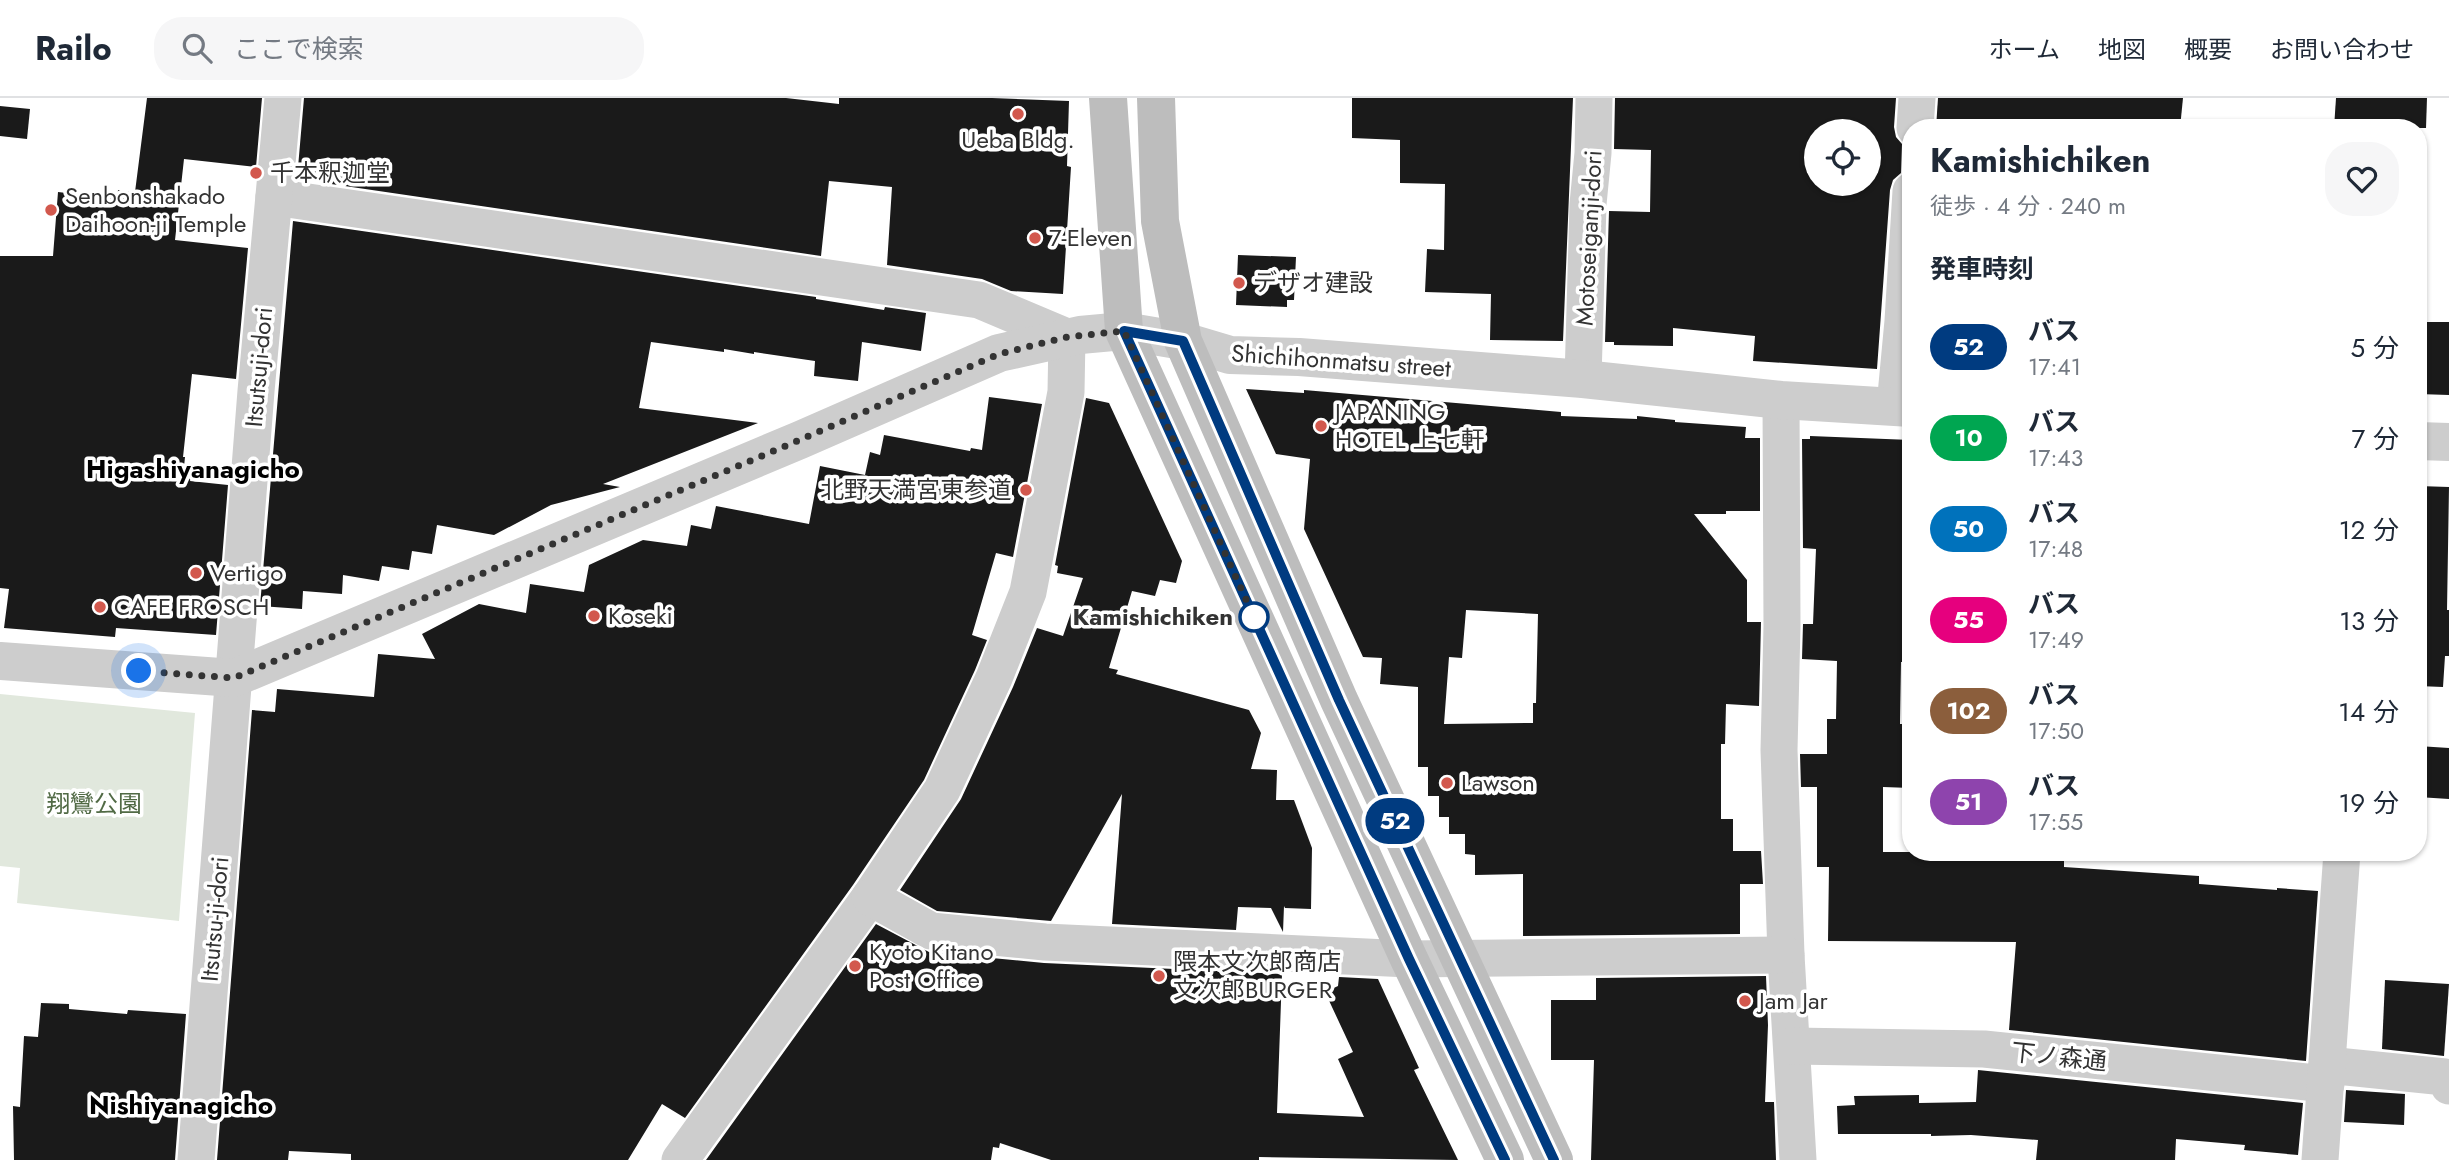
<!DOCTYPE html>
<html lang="ja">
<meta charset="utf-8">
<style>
body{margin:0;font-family:Jost,"Noto Sans JP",sans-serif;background:#f6f6f7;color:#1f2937;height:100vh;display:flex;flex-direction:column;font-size:26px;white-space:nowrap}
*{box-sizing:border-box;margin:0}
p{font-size:23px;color:#747a83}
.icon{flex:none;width:38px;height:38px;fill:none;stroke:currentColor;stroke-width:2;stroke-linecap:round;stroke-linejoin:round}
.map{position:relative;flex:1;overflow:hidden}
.panel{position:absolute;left:1902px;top:21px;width:525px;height:742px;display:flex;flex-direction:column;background:#fff;border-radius:28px;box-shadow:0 2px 5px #0004}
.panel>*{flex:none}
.badge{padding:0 14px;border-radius:23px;font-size:24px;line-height:46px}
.buttons{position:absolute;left:1804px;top:21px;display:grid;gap:14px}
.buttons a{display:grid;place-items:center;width:77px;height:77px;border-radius:50%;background:#fff;box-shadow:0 2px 5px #0004;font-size:35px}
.you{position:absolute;width:35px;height:35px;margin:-18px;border:5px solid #fff;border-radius:50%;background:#1a73e8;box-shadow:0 0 0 10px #1a73e833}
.map>.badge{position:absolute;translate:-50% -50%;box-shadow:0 0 0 4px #fff}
h2{padding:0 28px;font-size:26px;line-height:63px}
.round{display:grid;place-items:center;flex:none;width:74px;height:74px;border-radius:28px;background:#f6f6f7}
.headline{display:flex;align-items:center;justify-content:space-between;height:119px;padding:0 28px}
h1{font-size:33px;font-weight:700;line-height:52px}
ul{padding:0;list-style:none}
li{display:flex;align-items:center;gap:21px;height:91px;padding:0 28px}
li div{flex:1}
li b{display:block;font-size:26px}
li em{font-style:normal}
li .badge{min-width:77px;font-weight:700;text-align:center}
header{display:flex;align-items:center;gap:42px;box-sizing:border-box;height:98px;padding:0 35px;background:#fff;border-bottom:2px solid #e0e1e3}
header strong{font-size:33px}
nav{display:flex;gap:38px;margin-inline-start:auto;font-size:24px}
.search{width:490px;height:63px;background:#f6f6f7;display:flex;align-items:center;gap:18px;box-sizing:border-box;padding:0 24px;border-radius:28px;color:#747a83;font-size:26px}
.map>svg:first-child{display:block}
.green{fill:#e1e8dd}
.building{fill:#1a1a1a;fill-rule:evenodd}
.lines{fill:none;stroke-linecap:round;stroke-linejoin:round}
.minor{stroke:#cdcdcd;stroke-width:37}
.tertiary{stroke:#cdcdcd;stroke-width:38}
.secondary{stroke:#bdbdbd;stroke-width:38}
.line-casing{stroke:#fff;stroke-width:16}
.line{stroke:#003b80;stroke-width:10}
.walk{stroke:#333;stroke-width:7;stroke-dasharray:0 12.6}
.poi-dot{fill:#d2584d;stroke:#fff;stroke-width:2.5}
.stop-dot{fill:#fff;stroke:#003b80;stroke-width:3.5}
.labels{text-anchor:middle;stroke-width:7;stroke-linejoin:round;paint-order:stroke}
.poi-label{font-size:24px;fill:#333;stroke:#fff;text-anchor:start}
.street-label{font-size:24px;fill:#333;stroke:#fff}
.stop-label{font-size:24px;font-weight:bold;fill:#333;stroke:#fff;text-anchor:end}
.park-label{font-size:24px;fill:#516a45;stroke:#fff}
.neighbourhood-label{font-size:26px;font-weight:bold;fill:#000;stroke:#fff}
</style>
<header>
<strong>Railo</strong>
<div class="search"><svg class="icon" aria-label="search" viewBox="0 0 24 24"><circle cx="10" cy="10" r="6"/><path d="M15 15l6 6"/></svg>ここで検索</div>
<nav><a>ホーム</a><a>地図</a><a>概要</a><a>お問い合わせ</a></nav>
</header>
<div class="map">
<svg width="2449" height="1062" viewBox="0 0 2449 1062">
<rect width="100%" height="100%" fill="#fff"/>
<polygon class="green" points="0,596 195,615 179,823 17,805 20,770 0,768"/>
<g class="building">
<polygon points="147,0 262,0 256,69 184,61 175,142 248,150 236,281 192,276 183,359 185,359 183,379 191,379 190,383 228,387 216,537 116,530 115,539 4,530 9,491 0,490 0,158 53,158 58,94 117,101 118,92 135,94"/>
<polygon points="304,0 786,0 839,6 839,0 992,0 1069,3 1067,68 1071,69 1063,196 1011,193 982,181 887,167 892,89 829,83 821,158 297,81"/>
<polygon points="1352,0 1573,0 1563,243 1490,242 1491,196 1425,194 1427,151 1444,152 1445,86 1400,85 1400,42 1352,40"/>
<path d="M1615 0H1896L1894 29 1896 39 1902 46 1901 75 1893 82 1890 92 1877 271 1753 263 1755 238 1673 230V248L1614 247V244H1605L1609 113 1650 114 1651 52 1614 51ZM1816 33H1869V86H1816Z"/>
<polygon points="1938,0 2183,0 2180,30 1936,30"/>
<polygon points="2336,0 2427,0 2426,30 2334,30"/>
<polygon points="0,8 30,11 27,41 0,38"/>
<polygon points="293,123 816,199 816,201 884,212 885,209 926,215 921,253 862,244 858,283 814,278 815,263 754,254 754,256 724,251 724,254 651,244 639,310 758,325 603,386 620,389 551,407 494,437 437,427 432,456 412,453 409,472 382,468 379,483 343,477 342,496 303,493 302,511 260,508"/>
<polygon points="1238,157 1296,159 1294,202 1287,202 1287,209 1236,207"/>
<polygon points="2418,224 2449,224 2449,297 2418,296"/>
<path d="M1246 291 1304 295V292L1561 314V318L1637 321V318L1675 322V324L1746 329 1745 340H1760V413H1726V416H1694L1747 482V524H1761L1759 608 1726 606 1725 646H1721V721H1733V753H1761L1763 786H1740V836L1523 838V776L1475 777V757L1465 756V736H1449V719H1439V698H1428V669H1418V589L1380 586 1382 560 1363 559 1304 431 1310 361 1276 356ZM1466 512 1538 516 1536 605H1533V625L1444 626 1449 559 1462 560Z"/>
<polygon points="989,299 1042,306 1013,459 996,455 972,537 987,542 975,572 924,682 853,787 685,1020 662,1006 628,1062 351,1062 351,1056 289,1053 288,1062 217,1062 252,612 275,614 277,591 374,599 378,556 435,561 422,536 479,506 526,515 530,486 584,494 589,467 643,442 687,448 691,427 711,431 716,408 809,426 820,368 865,377 870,354 880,357 884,337 970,353 971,350 982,352"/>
<polygon points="1086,300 1109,305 1182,463 1176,485 1160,482 1155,498 1132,493 1109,570 1118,572 1116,576 1249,612 1261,635 1251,671 1277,672 1276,702 1294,702 1312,750 1311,811 1285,810 1284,808 1283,834 1271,810 1238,809 1236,832 1112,826 1122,696 1051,823 937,813 900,792 961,701 1013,589 1037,530 1063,538 1083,480 1057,475 1058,468 1055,467"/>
<polygon points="1810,338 1911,342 1911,564 1901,564 1900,626 1906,626 1905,656 1911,657 1911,690 1883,689 1883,754 2064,754 2064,769 2199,778 2199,786 2277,792 2277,790 2318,793 2306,963 2009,932 2016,844 1828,843 1829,769 1817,769 1817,689 1801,689 1800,656 1827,656 1827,621 1836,621 1837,563 1802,561 1803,526 1813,526 1816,451 1803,450 1802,341 1810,341"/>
<polygon points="2418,388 2449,389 2447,512 2449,512 2449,558 2445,558 2443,589 2418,588"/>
<polygon points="2418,648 2449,650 2449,701 2418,699"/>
<polygon points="876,826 929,854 1044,865 1282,876 1277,1015 1364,1019 1338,961 1353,954 1325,894 1338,888 1339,879 1378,881 1419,970 1414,972 1458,1062 1259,1059 1259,1062 1051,1062 1000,1045 999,1050 993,1049 991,1062 706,1062"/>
<polygon points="1766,878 1768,927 1765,1004 1774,1004 1776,1062 1591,1062 1594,962 1551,962 1551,902 1596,902 1596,880"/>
<polygon points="2385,882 2449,886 2444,958 2382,951"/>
<polygon points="41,905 69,906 69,911 127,916 128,912 186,916 175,1062 14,1062 13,1008 20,1009 24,938 38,939"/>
<polygon points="1978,972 2303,1005 2298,1057 2244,1052 2245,1047 2176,1041 2175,1062 2036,1062 2038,1042 1971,1037 1931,1038 1931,1036 1838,1036 1837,1008 1855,1007 1854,998 1919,997 1919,1005 1976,1004"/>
<polygon points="2346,992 2405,996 2404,1027 2344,1024"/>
</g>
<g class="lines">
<g class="minor">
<polyline points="1915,30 1917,0"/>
<polyline points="274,99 979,202 1067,239 1066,294 1028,494 994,580 942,692 870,799 680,1062"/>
<polyline points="1583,281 1588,106 1593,55 1594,0"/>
<polyline points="1781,302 1782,528 1779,652 1786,857 1798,1062"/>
<polyline points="1895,308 1903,223 1911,93"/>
<polyline points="870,799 931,833 1045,844 1409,861 1786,857"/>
<polyline points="1792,948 1984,951 2326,986"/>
<polyline points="2327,967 2445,979 2449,988"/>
<polyline points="196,1062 256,293 283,0"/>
<polyline points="2320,1062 2342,754"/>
</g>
<g class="tertiary">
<polyline points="2418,343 2449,344"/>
<polyline points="0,563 234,580 800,342 999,255 1080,237 1124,233 1183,243 1230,257 1299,259 1583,281 1781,302 1911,310"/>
</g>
<g class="secondary">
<polyline points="1108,0 1124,233 1409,861 1505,1062"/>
<polyline points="1156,0 1160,123 1183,243 1339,602 1554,1062"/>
</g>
</g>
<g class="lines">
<g class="line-casing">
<polyline id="line" points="1505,1062 1409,861 1124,233 1183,243 1339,602 1554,1062"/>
</g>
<use href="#line" class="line"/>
<polyline class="walk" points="139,573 234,580 776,352 999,256 1067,239 1124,233 1254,519"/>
</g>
<g class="poi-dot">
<circle cx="1018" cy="16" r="7"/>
<circle cx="256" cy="75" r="7"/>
<circle cx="51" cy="112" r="7"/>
<circle cx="1035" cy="140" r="7"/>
<circle cx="1239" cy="185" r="7"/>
<circle cx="1321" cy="328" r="7"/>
<circle cx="1026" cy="392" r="7"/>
<circle cx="196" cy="475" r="7"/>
<circle cx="100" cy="509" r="7"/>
<circle cx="594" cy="518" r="7"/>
<circle cx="1447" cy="685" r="7"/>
<circle cx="855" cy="868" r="7"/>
<circle cx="1159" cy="878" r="7"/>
<circle cx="1745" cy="903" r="7"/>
</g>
<circle class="stop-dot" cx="1254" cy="519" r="14"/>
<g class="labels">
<g class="poi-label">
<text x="1018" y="50" text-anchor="middle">Ueba Bldg.</text>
<text x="270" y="83">千本釈迦堂</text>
<text x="65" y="106">Senbonshakado<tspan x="65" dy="28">Daihoon-ji Temple</tspan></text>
<text x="1049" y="148">7-Eleven</text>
<text x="1253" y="193">デザオ建設</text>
<text x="1335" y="322">JAPANING<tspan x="1335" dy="28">HOTEL 上七軒</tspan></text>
<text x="1012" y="400" text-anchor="end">北野天満宮東参道</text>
<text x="210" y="483">Vertigo</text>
<text x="114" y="517">CAFE FROSCH</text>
<text x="608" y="526">Koseki</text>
<text x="1461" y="693">Lawson</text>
<text x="869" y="862">Kyoto Kitano<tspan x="869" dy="28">Post Office</tspan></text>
<text x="1173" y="872">隈本文次郎商店<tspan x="1173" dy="28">文次郎BURGER</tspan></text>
<text x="1759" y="911">Jam Jar</text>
</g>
<g class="street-label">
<text transform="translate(1589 140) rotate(-87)" y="8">Motoseiganji-dori</text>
<text transform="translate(1341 263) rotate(4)" y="8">Shichihonmatsu street</text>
<text transform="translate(259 269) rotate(-85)" y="8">Itsutsuji-dori</text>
<text transform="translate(215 821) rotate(-85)" y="8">Itsutsu-ji-dori</text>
<text transform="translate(2059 959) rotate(6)" y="8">下ノ森通</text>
</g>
<g class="stop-label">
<text x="1233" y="527">Kamishichiken</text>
</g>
<g class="park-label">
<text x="94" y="714">翔鸞公園</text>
</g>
<g class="neighbourhood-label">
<text x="193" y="380">Higashiyanagicho</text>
<text x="181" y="1016">Nishiyanagicho</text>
</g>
</g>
</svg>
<div class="buttons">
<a><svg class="icon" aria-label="locate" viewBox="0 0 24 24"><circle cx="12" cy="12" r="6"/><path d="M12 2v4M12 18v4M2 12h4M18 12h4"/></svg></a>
</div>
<div class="you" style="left:139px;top:573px"></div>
<b class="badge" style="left:1395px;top:723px;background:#003b80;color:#fff">52</b>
<section class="panel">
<div class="headline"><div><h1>Kamishichiken</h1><p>徒歩 · 4 分 · 240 m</p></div><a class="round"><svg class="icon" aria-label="heart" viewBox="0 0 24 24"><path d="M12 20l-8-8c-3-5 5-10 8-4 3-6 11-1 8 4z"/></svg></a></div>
<h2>発車時刻</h2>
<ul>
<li><span class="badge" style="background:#003b80;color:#fff">52</span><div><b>バス</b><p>17:41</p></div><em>5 分</em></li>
<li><span class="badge" style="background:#00a651;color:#fff">10</span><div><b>バス</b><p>17:43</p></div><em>7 分</em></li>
<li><span class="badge" style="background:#0072bc;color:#fff">50</span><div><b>バス</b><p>17:48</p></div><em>12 分</em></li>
<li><span class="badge" style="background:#e6007e;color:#fff">55</span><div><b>バス</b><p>17:49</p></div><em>13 分</em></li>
<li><span class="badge" style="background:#8b5e3c;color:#fff">102</span><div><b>バス</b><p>17:50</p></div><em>14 分</em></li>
<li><span class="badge" style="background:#8e44ad;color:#fff">51</span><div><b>バス</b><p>17:55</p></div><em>19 分</em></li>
</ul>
</section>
</div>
